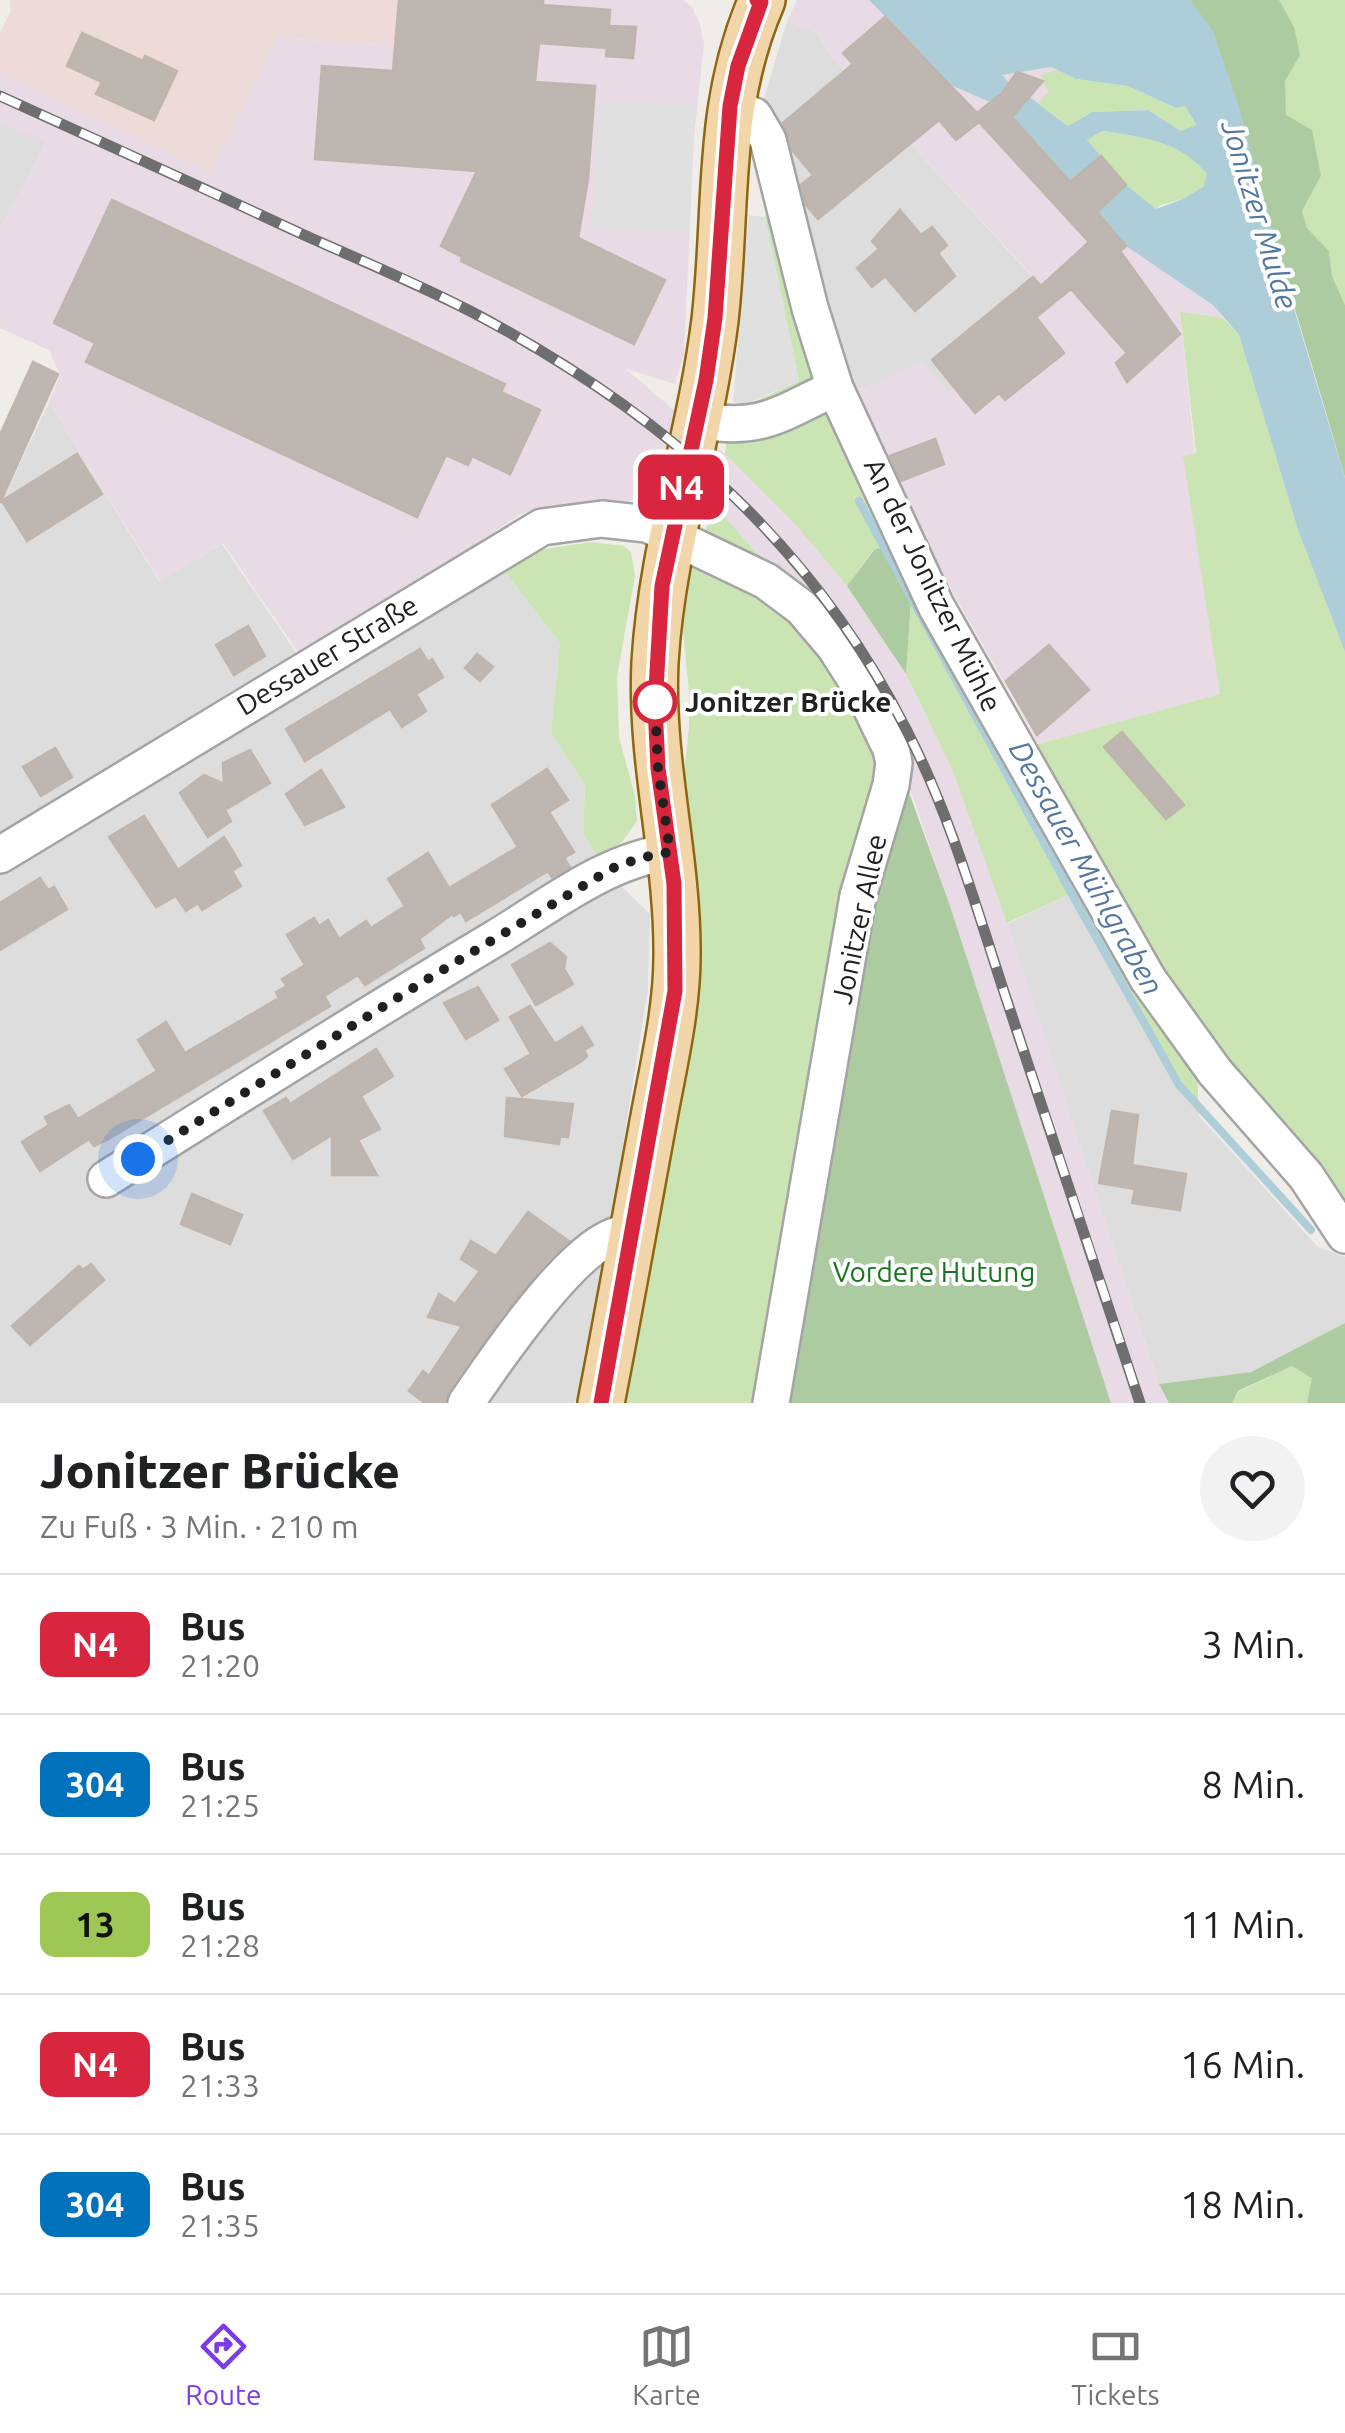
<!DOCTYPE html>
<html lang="de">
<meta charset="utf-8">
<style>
body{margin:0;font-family:Ubuntu,sans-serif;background:#f2f2f2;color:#202124;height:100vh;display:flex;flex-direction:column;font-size:38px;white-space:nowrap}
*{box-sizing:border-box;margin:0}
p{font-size:32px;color:#757577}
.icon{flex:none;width:55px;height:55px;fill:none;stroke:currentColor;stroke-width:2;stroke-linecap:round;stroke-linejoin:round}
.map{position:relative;height:1403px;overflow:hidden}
.sheet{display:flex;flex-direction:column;background:#fff;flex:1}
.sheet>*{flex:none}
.badge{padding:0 20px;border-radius:15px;font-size:35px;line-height:65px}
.you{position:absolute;width:50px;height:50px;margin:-25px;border:8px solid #fff;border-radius:50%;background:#1a73e8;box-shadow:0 0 0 15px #1a73e833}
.map>.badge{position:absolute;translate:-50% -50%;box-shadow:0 0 0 5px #fff}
.round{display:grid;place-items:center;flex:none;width:105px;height:105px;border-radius:52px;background:#f2f2f2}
.headline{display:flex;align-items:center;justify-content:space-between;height:170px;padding:0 40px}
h1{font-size:48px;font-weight:800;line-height:75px}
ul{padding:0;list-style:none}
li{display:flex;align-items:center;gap:30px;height:140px;padding:0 40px;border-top:2px solid #e0e0e0}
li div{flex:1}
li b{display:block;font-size:38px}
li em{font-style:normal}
li .badge{min-width:110px;font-weight:700;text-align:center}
.tab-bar{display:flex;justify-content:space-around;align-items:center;height:140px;border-top:2px solid #e0e0e0;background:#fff;font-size:28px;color:#757577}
.tab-bar a{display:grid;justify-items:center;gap:5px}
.tab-bar .selected{color:#7c3aed}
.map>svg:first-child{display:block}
.residential{fill:#dedddd}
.commercial{fill:#eedbd9}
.industrial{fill:#e8dbe5}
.grass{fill:#cae4b3}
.forest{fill:#accba1}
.parking{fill:#e0e0e0}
.water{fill:#adced9}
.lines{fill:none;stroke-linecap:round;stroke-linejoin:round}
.stream{stroke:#adced9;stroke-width:8}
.building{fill:#bdb6b1;stroke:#c0b5ac;stroke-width:2.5}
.minor-casing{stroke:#a4a4a4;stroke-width:40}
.major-casing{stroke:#8d6710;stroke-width:50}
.minor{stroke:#fff;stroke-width:35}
.major{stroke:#f3d5aa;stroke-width:45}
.rail-casing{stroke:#6e6e6e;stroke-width:11}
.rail{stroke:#fff;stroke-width:8;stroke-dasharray:22;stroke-linecap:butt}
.line-casing{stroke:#fff;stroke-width:22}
.line{stroke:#d7263d;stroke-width:15}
.walk{stroke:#202020;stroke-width:10;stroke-dasharray:0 18}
.stop-dot{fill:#fff;stroke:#d7263d;stroke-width:5}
.labels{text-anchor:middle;stroke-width:8;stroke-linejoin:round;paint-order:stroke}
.street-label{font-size:28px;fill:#202020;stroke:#fff}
.stop-label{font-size:28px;font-weight:bold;fill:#202020;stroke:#fff;text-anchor:start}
.park-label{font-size:28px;fill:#177522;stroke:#fff}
.water-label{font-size:30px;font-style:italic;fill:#5377a0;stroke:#fff}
</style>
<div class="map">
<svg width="1345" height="1403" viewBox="0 0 1345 1403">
<rect width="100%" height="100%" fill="#f0ede8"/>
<g class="residential">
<polygon points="787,21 816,32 831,57 1057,304 949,393 921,362 856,391 819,305 761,109"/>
<polygon points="0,121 46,142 0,229"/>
<polygon points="49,402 159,581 222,544 317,683 504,570 560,643 551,733 585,785 583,834 618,883 650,914 648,989 589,1356 575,1403 0,1403 0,506"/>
<polygon points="1070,894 1198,1108 1199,1116 1318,1247 1345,1257 1345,1323 1251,1372 1159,1384 1007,924"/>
</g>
<polygon class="commercial" points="10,0 547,0 540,56 277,38 211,172 0,75 0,32 10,13"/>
<g class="industrial">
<polygon points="547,0 683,0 692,7 700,24 704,44 694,138 684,354 675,384 626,369 725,454 794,523 847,586 906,674 953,771 993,880 1159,1384 1169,1403 1111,1403 916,805 874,706 714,505 656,457 651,491 646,497 625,502 551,505 519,515 304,661 223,543 160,581 49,402 60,375 49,350 0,328 0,229 45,143 0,122 0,74 211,172 277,38 540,56"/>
<polygon points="797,0 869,0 939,71 990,102 1010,84 1001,75 1051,67 1057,70 1042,75 1048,92 1038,103 1070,181 1101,156 1126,185 1223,318 1180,313 1220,694 1039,744 894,489 856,391 921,361 949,393 1057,303 831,57 816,32 787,21"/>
</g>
<g class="grass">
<polygon points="1279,0 1345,0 1345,305 1332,276 1329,252 1307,228 1302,211 1321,176 1286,116"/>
<polygon points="1057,70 1076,79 1128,86 1176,108 1185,106 1196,126 1181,131 1148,110 1092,112 1068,126 1038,103 1048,92 1041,75"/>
<path d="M1101 131C1141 137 1181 141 1208 174L1204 186 1183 199 1160 205 1156 210 1126 185 1087 140Z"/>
<polygon points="771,178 817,387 741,408 799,381 765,217"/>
<polygon points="1180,312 1223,318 1239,335 1298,530 1345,652 1345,1221 1198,1062 1198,1108 1070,894 1007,923 953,771 906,674 912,585 873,550 847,586 794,523 725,454 727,436 828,410 1010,752 1220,694 1183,456 1196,453"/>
<polygon points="714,505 800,602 702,541"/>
<polygon points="590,542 624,546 631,552 635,575 617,677 619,737 635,796 637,821 622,842 598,856 583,834 585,785 551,733 560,643 504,570 533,551"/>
<polygon points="689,558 792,605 885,744 764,1403 623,1403 689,726 689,692 681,609"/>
<polygon points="1292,1366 1313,1378 1307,1403 1232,1403 1238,1392"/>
</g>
<g class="forest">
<path d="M1190 0H1279L1294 27 1300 55 1285 81 1286 115 1312 130 1321 176 1302 211 1307 228 1329 251 1332 276 1345 305V478C1320 390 1292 302 1267 214 1245 138 1235 67 1190 0Z"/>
<polygon points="890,545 912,585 906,674 847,586 874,550"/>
<polygon points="901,770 950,906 1111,1403 781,1403 873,868"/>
<polygon points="1345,1323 1345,1403 1307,1403 1312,1378 1292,1366 1238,1391 1232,1403 1169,1403 1159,1384 1251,1372"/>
</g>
<g class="parking">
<polygon points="598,100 695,104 689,233 592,229"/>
<polygon points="749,215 765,217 799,381 746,404 733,402"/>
</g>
<path class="water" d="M869 0H1190L1213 31 1238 104 1295 312 1345 478V652L1298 530 1239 335 1213 305 1126 246 1097 212 1126 185 1156 209 1183 199 1204 186 1207 174C1181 141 1141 137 1102 131L1087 140 1101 156 1070 182 1000 104 1019 89 1068 126 1092 112 1148 110 1181 131 1196 125 1185 106 1176 108 1128 86 1076 79 1051 67 1002 75 1010 84 990 102 953 86Z"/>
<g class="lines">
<polyline class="stream" points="859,501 1069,889 1179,1085 1311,1230"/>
</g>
<g class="building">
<polygon points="399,0 543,0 543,5 610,10 609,26 636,27 633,58 606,56 607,48 539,43 535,82 595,86 588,179 578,238 665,280 634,344 461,261 462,257 441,246 477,171 315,159 322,66 393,71"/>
<polygon points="885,17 977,113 1002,93 1017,72 1043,81 1012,117 1070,182 1101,156 1126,185 1097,212 1126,246 1120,251 1180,334 1127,382 1116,363 1127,353 1071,289 1036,317 1064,353 1005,400 999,393 975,413 932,360 1033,277 1041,286 1089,242 979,122 956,140 939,120 818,219 806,205 801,185 813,175 792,150 783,123 853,64 843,53"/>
<polygon points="82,33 143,61 145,56 177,71 154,120 96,94 102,82 67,66"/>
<polygon points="112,200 505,384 501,392 540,410 510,474 472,456 468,465 446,455 417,517 86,362 95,343 54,323"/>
<polygon points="900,210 921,235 932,227 947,245 938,253 955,276 915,311 885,276 872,287 857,268 879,249 872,241"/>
<polygon points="33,362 58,374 0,503 0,435"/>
<polygon points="935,439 944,464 901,481 890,456"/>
<polygon points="77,454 102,494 27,541 2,501"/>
<polygon points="248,626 265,656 234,675 216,645"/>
<polygon points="1049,645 1089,690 1037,735 1006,681"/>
<polygon points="420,649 428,662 432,659 443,677 416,694 426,711 402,727 390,709 305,761 286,729"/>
<polygon points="477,654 493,667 480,681 465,668"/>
<polygon points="1122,732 1184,805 1166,819 1104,747"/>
<polygon points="55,748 72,777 41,796 23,767"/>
<polygon points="250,750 270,783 225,810 231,821 208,837 180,793 204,775 224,784 223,763"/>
<polygon points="547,769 568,800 549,812 574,852 564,858 570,867 552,877 548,871 466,921 461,912 454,916 452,914 419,939 424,948 365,985 358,975 324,996 330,1006 107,1140 94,1146 89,1139 40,1171 22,1142 49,1125 45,1117 69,1105 78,1119 157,1071 138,1040 166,1022 185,1053 279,998 276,992 287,986 282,979 305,965 287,935 314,918 319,926 328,920 339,939 366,921 371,928 405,906 388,879 428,853 449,888 518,847 492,805"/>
<polygon points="321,770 344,807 305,825 286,794"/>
<polygon points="144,816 178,870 224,837 241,865 232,871 241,886 202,910 198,903 186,911 176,896 156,907 109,837"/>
<polygon points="40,878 48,890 54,887 67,909 0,950 0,903"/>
<polygon points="550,943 566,957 564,969 573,984 536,1005 512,965"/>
<polygon points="478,987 498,1020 466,1039 444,1003"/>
<polygon points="530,1006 555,1044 582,1027 593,1045 584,1050 587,1056 582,1061 522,1096 505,1069 531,1054 510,1017"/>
<polygon points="376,1049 393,1076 361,1096 380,1129 358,1140 377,1175 332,1175 332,1135 293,1159 264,1111 286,1098 290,1104"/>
<polygon points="507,1098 573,1104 568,1137 560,1136 559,1144 505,1136"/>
<polygon points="1112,1111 1138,1115 1132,1165 1186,1174 1180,1210 1132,1203 1135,1189 1099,1183"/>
<polygon points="192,1194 242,1215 230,1244 181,1224"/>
<polygon points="528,1212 569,1241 549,1259 501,1317 448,1391 445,1403 425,1403 409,1391 423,1371 429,1376 462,1326 428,1317 439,1294 455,1304 480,1271 461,1259 471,1241 496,1256"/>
<polygon points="91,1264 104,1280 30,1345 12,1326 79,1266 83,1270"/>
</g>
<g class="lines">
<g class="minor-casing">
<g id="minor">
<polyline points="729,106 754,116 768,140 810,308 835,388 936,606 1148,979 1215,1072 1306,1176 1345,1235"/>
<path d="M698 420C761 432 779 414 835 388"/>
<polyline points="0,855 542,527 602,519 647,524 766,581 802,608 835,647 863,691 891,749 894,763 891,785 858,896 771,1403"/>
<path d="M106 1179C235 1098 363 1017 494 939 549 906 606 860 670 852"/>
<path d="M466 1403C494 1363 582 1227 633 1233"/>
</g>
</g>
<g class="major-casing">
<path id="major" d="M601 1403C619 1311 635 1220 652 1128 662 1071 677 1013 677 956 678 857 650 761 655 662 662 545 701 435 715 320 728 207 715 108 762 0"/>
</g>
<use href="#minor" class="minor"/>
<use href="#major" class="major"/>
<g class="rail-casing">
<path id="rail" d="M0 96C102 142 203 188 304 235 360 260 418 284 472 312 658 410 810 539 906 729 950 814 976 907 1006 998 1051 1133 1096 1268 1140 1403"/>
</g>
<use href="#rail" class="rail"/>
</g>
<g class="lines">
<g class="line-casing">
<polyline id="line" points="601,1403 675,991 674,884 658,768 655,706 662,586 706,380 715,318 730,106 738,66 761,2 757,0"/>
</g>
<use href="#line" class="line"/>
<polyline class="walk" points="138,1159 426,980 613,868 640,858 670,852 658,768 655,702"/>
</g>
<circle class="stop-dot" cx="655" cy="702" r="20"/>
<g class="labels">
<g class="street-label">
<text transform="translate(933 585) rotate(64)" y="10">An der Jonitzer Mühle</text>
<text transform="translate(327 655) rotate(-31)" y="10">Dessauer Straße</text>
<text transform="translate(859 919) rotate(-78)" y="10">Jonitzer Allee</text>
</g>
<g class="stop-label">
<text x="685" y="712">Jonitzer Brücke</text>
</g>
<g class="park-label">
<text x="934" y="1282">Vordere Hutung</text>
</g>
<g class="water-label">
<text transform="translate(1259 215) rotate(73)" y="10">Jonitzer Mulde</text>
<text transform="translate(1086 868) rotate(61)" y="10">Dessauer Mühlgraben</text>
</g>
</g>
</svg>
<div class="you" style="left:138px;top:1159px"></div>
<b class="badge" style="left:681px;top:487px;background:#d7263d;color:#fff">N4</b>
</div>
<section class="sheet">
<div class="headline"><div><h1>Jonitzer Brücke</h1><p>Zu Fuß · 3 Min. · 210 m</p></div><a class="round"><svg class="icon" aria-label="heart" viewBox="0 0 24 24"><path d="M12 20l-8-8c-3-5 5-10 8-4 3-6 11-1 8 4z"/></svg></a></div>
<ul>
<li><span class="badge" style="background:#d7263d;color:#fff">N4</span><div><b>Bus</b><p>21:20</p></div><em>3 Min.</em></li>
<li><span class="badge" style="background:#0072bc;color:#fff">304</span><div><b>Bus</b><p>21:25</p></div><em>8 Min.</em></li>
<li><span class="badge" style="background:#9fc755;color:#111">13</span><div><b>Bus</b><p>21:28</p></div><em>11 Min.</em></li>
<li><span class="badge" style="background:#d7263d;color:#fff">N4</span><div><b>Bus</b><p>21:33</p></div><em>16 Min.</em></li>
<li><span class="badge" style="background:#0072bc;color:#fff">304</span><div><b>Bus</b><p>21:35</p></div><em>18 Min.</em></li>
</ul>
</section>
<nav class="tab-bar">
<a class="selected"><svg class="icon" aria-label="directions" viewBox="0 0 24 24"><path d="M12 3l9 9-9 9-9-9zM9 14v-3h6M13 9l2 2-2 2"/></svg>Route</a>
<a><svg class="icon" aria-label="map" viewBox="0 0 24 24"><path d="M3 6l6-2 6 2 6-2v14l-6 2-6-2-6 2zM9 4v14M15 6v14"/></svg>Karte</a>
<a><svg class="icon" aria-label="tickets" viewBox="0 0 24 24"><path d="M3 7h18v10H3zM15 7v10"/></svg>Tickets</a>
</nav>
